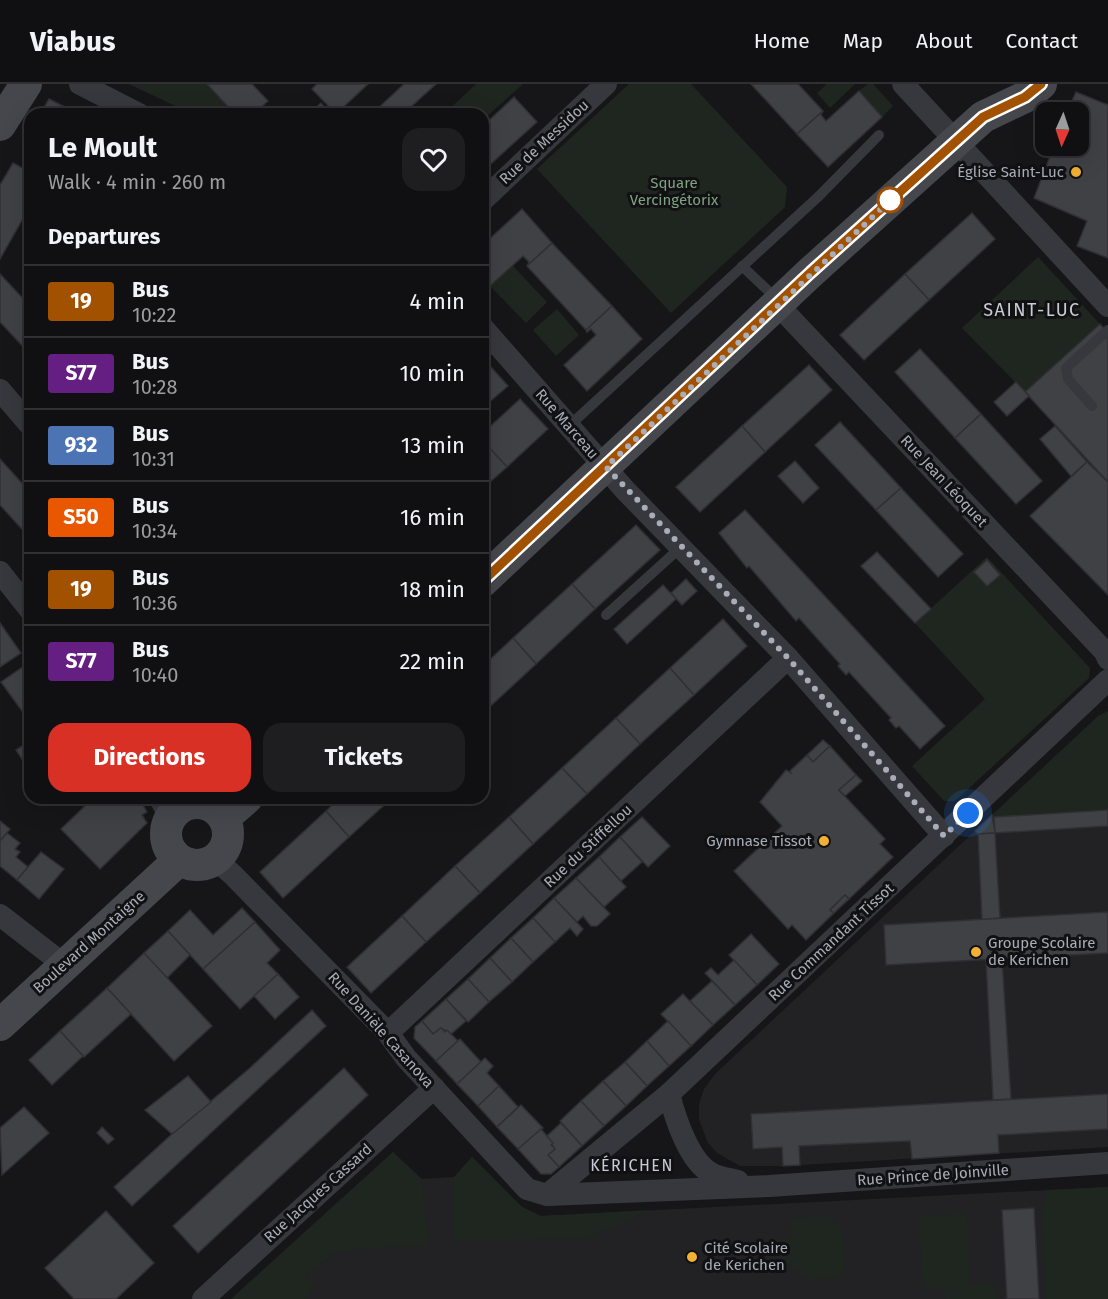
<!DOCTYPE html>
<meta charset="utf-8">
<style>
body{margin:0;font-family:"Fira Sans",sans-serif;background:#1e1e20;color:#f1f3f6;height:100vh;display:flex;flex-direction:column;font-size:22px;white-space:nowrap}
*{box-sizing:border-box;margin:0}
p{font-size:20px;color:#9c9d9f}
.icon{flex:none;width:33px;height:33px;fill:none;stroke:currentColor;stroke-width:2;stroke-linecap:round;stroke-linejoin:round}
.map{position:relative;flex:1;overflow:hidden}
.sheet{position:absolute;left:24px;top:24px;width:465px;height:696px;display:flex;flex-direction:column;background:#101012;border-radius:18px;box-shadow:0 6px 24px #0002,0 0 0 2px #303032}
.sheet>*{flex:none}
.badge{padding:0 12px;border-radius:4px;font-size:21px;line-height:39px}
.needle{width:39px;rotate:183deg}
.fabs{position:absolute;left:1035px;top:18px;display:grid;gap:12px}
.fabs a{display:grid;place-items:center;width:54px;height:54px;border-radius:12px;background:#101012;box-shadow:0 6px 24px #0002,0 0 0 2px #303032;font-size:30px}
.you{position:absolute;width:30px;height:30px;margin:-15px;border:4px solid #fff;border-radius:50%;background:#1a73e8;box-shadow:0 0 0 9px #1a73e833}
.map>.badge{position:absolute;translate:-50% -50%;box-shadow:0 0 0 3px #fff}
h2{padding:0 24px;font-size:22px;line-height:54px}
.round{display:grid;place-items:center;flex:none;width:63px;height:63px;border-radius:18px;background:#1e1e20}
.headline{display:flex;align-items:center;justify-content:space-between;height:102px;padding:0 24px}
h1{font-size:28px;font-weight:700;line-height:45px}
.cta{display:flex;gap:12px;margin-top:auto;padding:12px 24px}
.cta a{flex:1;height:69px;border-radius:18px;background:#d93025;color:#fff;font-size:24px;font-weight:700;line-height:69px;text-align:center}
.cta a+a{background:#1e1e20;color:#f1f3f6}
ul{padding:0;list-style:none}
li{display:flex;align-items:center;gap:18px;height:72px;padding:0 24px;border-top:2px solid #303032}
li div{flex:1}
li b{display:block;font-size:22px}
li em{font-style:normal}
li .badge{min-width:66px;font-weight:700;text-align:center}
header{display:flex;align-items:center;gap:36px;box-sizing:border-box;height:84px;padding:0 30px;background:#101012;border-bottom:2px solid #303032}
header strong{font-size:28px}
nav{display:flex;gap:33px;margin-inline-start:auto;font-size:21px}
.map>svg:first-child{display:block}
.built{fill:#222225}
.green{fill:#1e261f}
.building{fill:#404145;stroke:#303034;stroke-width:1.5}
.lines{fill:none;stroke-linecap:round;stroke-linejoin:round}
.lane{stroke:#37383d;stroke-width:10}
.street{stroke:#37383d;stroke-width:22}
.secondary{stroke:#45474d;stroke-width:32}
.line-casing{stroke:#fff;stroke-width:14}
.line{stroke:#a25100;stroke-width:9}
.walk{stroke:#a8adb8;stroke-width:6;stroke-dasharray:0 10.8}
.poi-dot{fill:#f2b134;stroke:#111113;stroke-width:2}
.stop-dot{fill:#fff;stroke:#a25100;stroke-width:3}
.labels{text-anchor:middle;stroke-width:6;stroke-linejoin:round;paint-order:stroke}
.street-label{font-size:15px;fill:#a8adb8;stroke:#111113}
.poi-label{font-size:15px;fill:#a8adb8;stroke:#111113;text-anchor:end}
.park-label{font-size:15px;fill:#7fa381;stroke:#111113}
.neighbourhood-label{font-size:16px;letter-spacing:1.5px;fill:#c9ccd4;stroke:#111113}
.quarter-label{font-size:18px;letter-spacing:1.5px;fill:#c9ccd4;stroke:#111113}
</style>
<header>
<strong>Viabus</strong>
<nav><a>Home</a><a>Map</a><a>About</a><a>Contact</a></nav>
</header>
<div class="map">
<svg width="1108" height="1215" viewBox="0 0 1108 1215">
<rect width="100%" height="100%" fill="#161618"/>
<g class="built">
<polygon points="1108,726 1108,1063 783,1082 740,1082 717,1069 708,1059 699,1036 699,1020 704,1005 715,990 992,731 996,733"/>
<polygon points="393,1068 422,1095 454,1093 472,1073 522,1123 541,1132 1108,1103 1108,1215 231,1215"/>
</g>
<g class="green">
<polygon points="129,0 207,0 235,30 192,30"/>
<polygon points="476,0 523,0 483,36 483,30 444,30"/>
<polygon points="629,0 691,0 787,103 785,123 671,229 537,85"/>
<polygon points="827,0 855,0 830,24 817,9"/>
<polygon points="868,0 873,0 893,22 882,33 859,7"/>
<polygon points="1038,173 1100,240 1025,308 962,244"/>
<polygon points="513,182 547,218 526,239 490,202"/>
<polygon points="557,225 579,251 556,272 533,246"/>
<polygon points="987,473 1090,584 1089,594 955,717 944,717 912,682 985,615 915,539"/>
<polygon points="1108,627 1108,726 995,733 992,731 1098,632"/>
<polygon points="393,1068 421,1095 429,1161 356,1165 335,1169 305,1191 315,1203 305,1215 231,1215"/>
<polygon points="472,1073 522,1123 541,1132 651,1126 587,1154 454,1157 454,1093"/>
<polygon points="1108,1103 1108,1215 1046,1215 1042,1125 1047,1106"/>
<polygon points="967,1129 970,1200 996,1200 997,1215 945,1215 944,1205 923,1203 919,1132"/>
<polygon points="826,1131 842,1144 845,1192 811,1196 780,1175 767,1156 791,1154 791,1134"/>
</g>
<g class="building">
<polygon points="207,0 252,0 268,17 254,30 235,30"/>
<polygon points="317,0 368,0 336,30 312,5"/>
<polygon points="404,0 436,0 403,30 372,30"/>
<polygon points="751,0 798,0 823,27 797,50"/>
<polygon points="859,7 882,33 828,83 797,50 823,27 821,31 826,37"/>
<polygon points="1076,8 1108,21 1108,174 1077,162 1087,137 1034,114 1054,62 1078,62 1078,28 1067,28"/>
<polygon points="514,13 537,38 483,87 483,42"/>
<polygon points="49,15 79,30 40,30"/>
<polygon points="321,19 330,30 309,30"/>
<polygon points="13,79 30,88 30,122 0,175 0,101"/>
<polygon points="522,125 552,159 527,182 529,178 523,172 490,202 483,195 483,161"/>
<polygon points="972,129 995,155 929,216 905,190"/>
<polygon points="552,159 612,222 586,246 527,182"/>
<polygon points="0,190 30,222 30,270 0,238"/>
<polygon points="905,190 929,216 864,276 840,251"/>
<polygon points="612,222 642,255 587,307 564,281 596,251 591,245 587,248 586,246"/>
<polygon points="1100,240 1108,249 1108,398 1025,308"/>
<polygon points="920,265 981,330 955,354 895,288"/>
<polygon points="809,281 832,306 765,368 742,342"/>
<polygon points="490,282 508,302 487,320 483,315 483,288"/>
<polygon points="1016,298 1029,312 1007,332 994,318"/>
<polygon points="520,315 548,345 507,383 483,357 483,349"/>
<polygon points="981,330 1042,397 1016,420 955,354"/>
<polygon points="840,338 901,404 876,426 815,361"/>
<polygon points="742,342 765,368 700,428 676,403"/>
<polygon points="1055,342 1087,378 1071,392 1040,355"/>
<polygon points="483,357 507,383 483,404"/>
<polygon points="0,375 30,408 30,454 0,421"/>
<polygon points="795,377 819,404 803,419 778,392"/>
<polygon points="1087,378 1108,398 1108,511 1030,432"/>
<polygon points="901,404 963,470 938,493 876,426"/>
<polygon points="745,426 945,642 920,665 899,642 896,644 889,636 891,634 849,588 846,591 838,582 840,580 799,534 796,537 749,482 747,484 719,449"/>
<polygon points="636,441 660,466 595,525 572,500"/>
<polygon points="877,468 931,525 915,539 861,482"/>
<polygon points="987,476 1000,491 987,502 974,488"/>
<polygon points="686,495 697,507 682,521 671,509"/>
<polygon points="572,500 595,525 536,580 513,554"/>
<polygon points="663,501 676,515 627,560 614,545"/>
<polygon points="723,535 747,562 694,611 670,584"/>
<polygon points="0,539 21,569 0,583"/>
<polygon points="513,554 536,580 483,629 483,582"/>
<polygon points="30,578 30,622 22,627 1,598"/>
<polygon points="670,584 694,611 640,660 616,634"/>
<polygon points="616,634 640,660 587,710 562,684"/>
<polygon points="823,656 830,662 813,678 807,671"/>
<polygon points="30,657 30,687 16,666"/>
<polygon points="830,662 856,691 839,706 885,755 880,760 893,773 849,815 845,811 830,826 834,829 806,856 792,841 788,845 734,787 782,742 760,718 786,686 791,689 790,687 807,671 813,678"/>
<polygon points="562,684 587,710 533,760 509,733"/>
<polygon points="856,691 862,697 845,712 839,706"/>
<polygon points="79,714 139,714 147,728 142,731 147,739 100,785 61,745 86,721"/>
<polygon points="340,714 392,714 349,753 326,727"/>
<polygon points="1108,726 1108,742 995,749 994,733"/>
<polygon points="326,727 349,753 283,814 260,788"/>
<polygon points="992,731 995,749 978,750 975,747"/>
<polygon points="509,733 533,760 480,809 455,782"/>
<polygon points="642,733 670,762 648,783 620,753"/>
<polygon points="0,737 10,745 0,757"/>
<polygon points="7,749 20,759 15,765 20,768 16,773 28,783 17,796 0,782 0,757"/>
<polygon points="995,749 1000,834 982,836 978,750"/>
<polygon points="620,753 642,778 621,797 599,773"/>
<polygon points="41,768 64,785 39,815 17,796"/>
<polygon points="599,773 626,803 604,823 576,794"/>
<polygon points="455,782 480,809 426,858 402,832"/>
<polygon points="576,794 610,830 597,842 591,842 583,832 577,838 554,814"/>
<polygon points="845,811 849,815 834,829 830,826"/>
<polygon points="554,814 583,845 577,852 570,844 555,858 533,834"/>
<polygon points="242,824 255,838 203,885 168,847 190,826 213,851"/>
<polygon points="1108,828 1108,869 886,881 884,841"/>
<polygon points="402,832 426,858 371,909 347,883"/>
<polygon points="533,834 555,858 533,878 511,854"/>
<polygon points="255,838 280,866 267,879 278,890 240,925 203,885"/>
<polygon points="168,847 190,871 167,894 144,869"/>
<polygon points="751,850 779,880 757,901 729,871"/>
<polygon points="511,854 533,878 512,898 490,874"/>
<polygon points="144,869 212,942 174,977 107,904"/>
<polygon points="490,874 512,898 489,918 468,895"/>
<polygon points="1002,875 1011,1015 993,1016 986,876"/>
<polygon points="734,876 757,901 735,921 705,889 711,884 718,891"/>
<polygon points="278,890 299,913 275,935 254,912"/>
<polygon points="468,895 489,918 468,938 446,915"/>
<polygon points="712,897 735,921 713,941 690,917"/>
<polygon points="107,904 131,930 84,973 60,947"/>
<polygon points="683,910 713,941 691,962 661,930"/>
<polygon points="446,915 466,937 451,950 441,944 433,950 422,937"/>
<polygon points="312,926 326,942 132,1122 114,1103 172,1050 250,984"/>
<polygon points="422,937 433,950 441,944 445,948 447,946 458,957 436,977 414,954 415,943"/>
<polygon points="668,937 691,962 669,982 647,957"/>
<polygon points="60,947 83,972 52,1001 29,976"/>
<polygon points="460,955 481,978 457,1000 436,977"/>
<polygon points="647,957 669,982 647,1002 625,978"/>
<polygon points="485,974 493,982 487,989 499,1002 478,1022 457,1000"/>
<polygon points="625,978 647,1002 626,1022 603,997"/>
<polygon points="344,984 368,1011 198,1169 173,1142"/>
<polygon points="188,992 211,1018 172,1050 145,1026"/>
<polygon points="603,997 626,1022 604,1042 581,1017"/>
<polygon points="499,1002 518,1023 497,1043 478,1022"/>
<polygon points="1108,1010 1108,1045 998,1051 999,1069 912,1075 910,1057 799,1062 800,1081 783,1082 782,1063 753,1065 751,1030"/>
<polygon points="581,1017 604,1042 582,1062 560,1037"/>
<polygon points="521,1021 543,1044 518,1065 497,1043"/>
<polygon points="24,1023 49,1049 2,1091 0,1044"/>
<polygon points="561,1039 582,1062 559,1083 548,1071 555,1065 547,1052"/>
<polygon points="102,1043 114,1055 108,1060 97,1049"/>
<polygon points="541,1045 553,1059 551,1061 555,1065 548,1071 559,1083 551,1090 541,1090 518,1065"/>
<polygon points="1034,1124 1039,1215 1007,1215 1002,1126"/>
<polygon points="106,1127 154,1179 116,1215 74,1215 45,1184"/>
</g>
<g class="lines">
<g class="lane">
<polyline points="742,182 779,217"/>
<polyline points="1092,322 1068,295 1066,284 1108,246"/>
<polyline points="569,342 819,112 879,51"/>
<polyline points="606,531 681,463"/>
</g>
<g class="street">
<polyline points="80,0 139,30"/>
<polyline points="903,0 1108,222"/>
<polyline points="483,116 606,0"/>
<polyline points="777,220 1105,568 1108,575"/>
<polyline points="483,244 625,406 788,574 944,752"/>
<polyline points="0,306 30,341"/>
<polyline points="0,488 30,526"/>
<polyline points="160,714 170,734"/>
<polyline points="216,776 233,791 388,949 406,974 527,1105 547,1111 769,1102 1108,1079"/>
<polyline points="0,831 63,880"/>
<polyline points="388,949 788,574"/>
<path d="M669 1010C675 1033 690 1082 715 1091 722 1094 731 1095 738 1097"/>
<polyline points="547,1111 669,1010 1108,596"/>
<polyline points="203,1215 434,1004"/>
</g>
<g class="secondary">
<polyline points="0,41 26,0"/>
<polyline points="483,497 811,188 983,33 1025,13 1041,0"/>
<circle cx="197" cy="750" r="31"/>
<polyline points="224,734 247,714"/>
<polyline points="0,941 179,776"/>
</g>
</g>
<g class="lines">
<g class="line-casing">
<polyline id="line" points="483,497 811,188 983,33 1025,13 1041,0"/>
</g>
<use href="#line" class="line"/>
<polyline class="walk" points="890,116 897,110 606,383 788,574 944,752 968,729"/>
</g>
<g class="poi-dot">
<circle cx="1076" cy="88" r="6"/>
<circle cx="824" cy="757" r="6"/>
<circle cx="976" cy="868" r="6"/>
<circle cx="692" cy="1173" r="6"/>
</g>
<circle class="stop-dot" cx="890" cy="116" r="12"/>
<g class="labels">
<g class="street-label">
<text transform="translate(544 58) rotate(-43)" y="5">Rue de Messidou</text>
<text transform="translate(567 340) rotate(49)" y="5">Rue Marceau</text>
<text transform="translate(944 397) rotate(47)" y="5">Rue Jean Léoquet</text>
<text transform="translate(588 762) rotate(-43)" y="5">Rue du Stiffellou</text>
<text transform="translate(89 858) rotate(-42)" y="5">Boulevard Montaigne</text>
<text transform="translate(831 858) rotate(-43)" y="5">Rue Commandant Tissot</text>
<text transform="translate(381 946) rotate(48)" y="5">Rue Danièle Casanova</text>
<text transform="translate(933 1091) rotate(-4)" y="5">Rue Prince de Joinville</text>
<text transform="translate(318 1109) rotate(-42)" y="5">Rue Jacques Cassard</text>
</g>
<g class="poi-label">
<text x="1064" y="93">Église Saint-Luc</text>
<text x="812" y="762">Gymnase Tissot</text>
<text x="988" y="864" text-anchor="start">Groupe Scolaire<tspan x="988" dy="17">de Kerichen</tspan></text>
<text x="704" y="1169" text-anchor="start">Cité Scolaire<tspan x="704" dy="17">de Kerichen</tspan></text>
</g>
<g class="park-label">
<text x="674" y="104">Square<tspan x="674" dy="17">Vercingétorix</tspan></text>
</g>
<g class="neighbourhood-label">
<text x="632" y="1087">KÉRICHEN</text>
</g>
<g class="quarter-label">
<text x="1032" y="232">SAINT-LUC</text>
</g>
</g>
</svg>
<div class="fabs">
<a><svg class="needle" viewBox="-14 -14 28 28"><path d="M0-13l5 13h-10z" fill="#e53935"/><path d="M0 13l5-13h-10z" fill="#9c9d9f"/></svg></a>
</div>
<div class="you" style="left:968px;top:729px"></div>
<section class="sheet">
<div class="headline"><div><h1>Le Moult</h1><p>Walk · 4 min · 260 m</p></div><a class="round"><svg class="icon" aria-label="heart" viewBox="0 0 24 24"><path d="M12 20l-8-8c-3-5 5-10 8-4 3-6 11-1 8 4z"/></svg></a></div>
<h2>Departures</h2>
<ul>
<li><span class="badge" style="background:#a25100;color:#fff">19</span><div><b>Bus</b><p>10:22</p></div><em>4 min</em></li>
<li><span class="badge" style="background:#651f82;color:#fff">S77</span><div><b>Bus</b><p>10:28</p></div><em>10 min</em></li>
<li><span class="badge" style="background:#4c74b5;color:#fff">932</span><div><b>Bus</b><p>10:31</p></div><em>13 min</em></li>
<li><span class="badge" style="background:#ea5701;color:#fff">S50</span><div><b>Bus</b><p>10:34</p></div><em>16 min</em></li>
<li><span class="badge" style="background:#a25100;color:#fff">19</span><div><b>Bus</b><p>10:36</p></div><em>18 min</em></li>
<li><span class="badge" style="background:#651f82;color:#fff">S77</span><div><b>Bus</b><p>10:40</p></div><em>22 min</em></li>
</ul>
<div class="cta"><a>Directions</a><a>Tickets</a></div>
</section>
</div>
